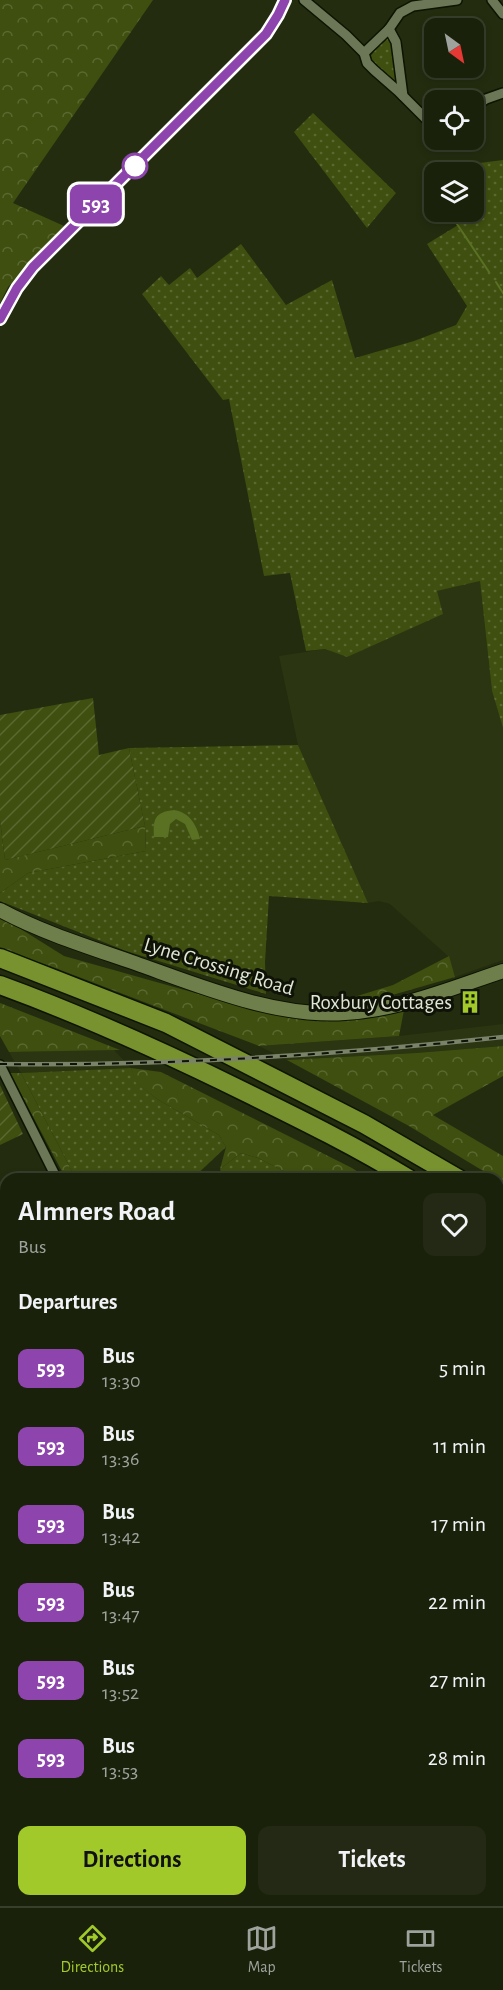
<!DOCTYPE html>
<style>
body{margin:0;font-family:"Alegreya Sans",sans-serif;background:#232914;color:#f1f3f6;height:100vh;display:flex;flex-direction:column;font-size:22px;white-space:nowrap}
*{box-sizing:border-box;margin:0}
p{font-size:20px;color:#9fa39d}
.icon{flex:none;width:33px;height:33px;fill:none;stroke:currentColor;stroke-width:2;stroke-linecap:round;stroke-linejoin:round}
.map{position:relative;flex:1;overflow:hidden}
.sheet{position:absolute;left:0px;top:1173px;width:504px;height:734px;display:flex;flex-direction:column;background:#1a210b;border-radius:18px 18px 0 0;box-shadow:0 3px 9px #0003,0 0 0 2px #383e2c}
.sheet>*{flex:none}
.badge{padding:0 12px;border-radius:9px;font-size:21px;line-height:39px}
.needle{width:39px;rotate:147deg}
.controls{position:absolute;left:424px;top:18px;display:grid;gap:12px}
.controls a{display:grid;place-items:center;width:60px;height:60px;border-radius:12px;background:#1a210b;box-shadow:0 3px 9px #0003,0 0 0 2px #383e2c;font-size:30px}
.map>.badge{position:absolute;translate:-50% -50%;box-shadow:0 0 0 3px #fff}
h2{padding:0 18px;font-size:22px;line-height:54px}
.round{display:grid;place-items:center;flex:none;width:63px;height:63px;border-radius:12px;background:#232914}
.headline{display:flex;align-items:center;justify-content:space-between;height:102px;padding:0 18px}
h1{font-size:28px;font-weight:600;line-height:45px}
.cta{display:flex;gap:12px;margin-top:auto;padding:12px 18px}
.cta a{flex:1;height:69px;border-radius:12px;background:#a1c92a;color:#111;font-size:24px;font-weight:600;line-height:69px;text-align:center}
.cta a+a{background:#232914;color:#f1f3f6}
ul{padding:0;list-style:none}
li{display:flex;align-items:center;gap:18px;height:78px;padding:0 18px}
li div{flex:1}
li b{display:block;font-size:22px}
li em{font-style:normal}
li .badge{min-width:66px;font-weight:700;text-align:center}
.dock{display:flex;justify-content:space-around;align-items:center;height:84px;border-top:2px solid #383e2c;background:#1a210b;font-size:16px;color:#9fa39d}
.dock a{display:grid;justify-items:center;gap:3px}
.dock .selected{color:#a1c92a}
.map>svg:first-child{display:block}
.built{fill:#2b3511}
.grass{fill:url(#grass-dots)}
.forest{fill:url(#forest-crowns)}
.garden{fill:url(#garden-furrows)}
.water{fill:#5a7022}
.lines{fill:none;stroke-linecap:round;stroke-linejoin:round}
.stream{stroke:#5a7022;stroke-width:2}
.street-casing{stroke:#0d1400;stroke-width:12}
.secondary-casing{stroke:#0d1400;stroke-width:16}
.highway-casing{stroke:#0d1400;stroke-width:21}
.street{stroke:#6c7757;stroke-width:9}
.secondary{stroke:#6f7f4b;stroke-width:14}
.highway{stroke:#77922e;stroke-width:18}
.rail-casing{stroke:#7a826a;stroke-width:4.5}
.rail{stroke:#0e1207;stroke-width:2;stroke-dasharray:7;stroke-linecap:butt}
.line-casing{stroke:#fff;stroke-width:14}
.line{stroke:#8e44ad;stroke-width:9}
.stop-dot{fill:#fff;stroke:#8e44ad;stroke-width:3}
.labels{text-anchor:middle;stroke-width:6;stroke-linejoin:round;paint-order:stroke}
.street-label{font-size:21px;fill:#e0e7d5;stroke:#0e1207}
.poi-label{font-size:21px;fill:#e0e7d5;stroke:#0e1207;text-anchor:end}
</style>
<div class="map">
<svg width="503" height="1906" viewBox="0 0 503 1906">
<defs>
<pattern id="grass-dots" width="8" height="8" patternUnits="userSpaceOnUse" patternTransform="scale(1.5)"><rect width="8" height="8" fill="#3e4f0f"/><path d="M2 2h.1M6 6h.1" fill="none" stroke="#5a6831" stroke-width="1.8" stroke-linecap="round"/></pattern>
<pattern id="forest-crowns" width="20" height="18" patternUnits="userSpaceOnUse" patternTransform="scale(1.5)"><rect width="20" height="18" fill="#3e4f0f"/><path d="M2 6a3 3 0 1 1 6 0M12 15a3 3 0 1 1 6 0" fill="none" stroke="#5a6831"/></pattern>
<pattern id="garden-furrows" width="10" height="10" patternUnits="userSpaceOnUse" patternTransform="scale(1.5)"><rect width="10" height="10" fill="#3e4f0f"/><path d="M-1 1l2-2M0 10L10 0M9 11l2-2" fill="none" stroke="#5a6831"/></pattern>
</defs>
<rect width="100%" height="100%" fill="#232c0f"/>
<g class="built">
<polygon points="480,581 492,691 503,728 503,960 455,977 448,956 390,904 379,901 368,903 298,745 279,656 325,649 347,657 436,591"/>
<polygon points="503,1024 503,1046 416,1053 287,1060 259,1046 399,1036"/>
<polygon points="114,1050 131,1068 21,1073 9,1052"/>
</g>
<g class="grass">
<polygon points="388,37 392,40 400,87 372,65 369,58 384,39"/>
<polygon points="313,113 396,193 367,228 294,132"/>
<polygon points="503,160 503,728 492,691 480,581 437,591 443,614 347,657 325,649 306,651 290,573 264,576 229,399 223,400 142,294 161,276 169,285 190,268 197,278 241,244 286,305 332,280 355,358 414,341 456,325 467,306 427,244 481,211 474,198 474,172 460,172 456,166"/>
<polygon points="298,745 368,903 269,896 265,962 266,994 126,951 0,901 0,893 28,873 146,851 145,826 129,748"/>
<polygon points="131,1068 137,1083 157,1099 219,1135 226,1147 192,1179 76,1179 21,1073"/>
<polygon points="241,1153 258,1158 299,1179 223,1179 220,1169"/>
<polygon points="498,1309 503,1313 503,1374 498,1373"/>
<polygon points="6,1356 6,1407 0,1390 0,1360"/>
<polygon points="498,1380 503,1381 503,1431 498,1434"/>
<polygon points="0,1432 6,1450 6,1553 0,1575"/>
</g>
<g class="forest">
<polygon points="0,0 153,0 13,203 64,226 8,287 0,303"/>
<polygon points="0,820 5,860 145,826 146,851 28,873 0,893"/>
<polygon points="0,916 64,956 245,1007 331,1019 404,1010 399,1036 259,1046 50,966 0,950"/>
<polygon points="449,956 455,977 361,1004 344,1000 393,985"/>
<polygon points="0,1003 120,1050 9,1052 0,1036"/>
<polygon points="503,1046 503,1076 433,1115 503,1156 503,1183 409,1126 287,1060 416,1053"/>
<polygon points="131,1068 161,1072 352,1168 369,1179 299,1179 258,1158 241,1153 220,1169 226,1147 219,1135 157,1099 136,1083"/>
<polygon points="10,1073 21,1073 76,1179 66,1179"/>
<polygon points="498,1269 503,1273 503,1313 498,1309"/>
<polygon points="0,1390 6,1407 6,1450 0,1432"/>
<polygon points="6,1553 6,1616 1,1618 0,1575"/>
<polygon points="6,1718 6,1900 379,1900 385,1906 175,1906 170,1901 165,1906 0,1906 0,1721"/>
<polygon points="503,1840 503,1906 423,1906 429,1901 498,1900 498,1843"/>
</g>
<g class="garden">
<polygon points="93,698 99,755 129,748 145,826 5,860 0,820 0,715"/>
<polygon points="0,1085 23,1134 0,1145"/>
</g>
<path class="water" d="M174 810C189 812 197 825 200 839L192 840 185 824 176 819 170 824 168 837H154C153 820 154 812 174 810Z"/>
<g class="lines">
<g class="stream">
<polyline points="449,212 489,272"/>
<polyline points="496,282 503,293"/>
</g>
<g class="street-casing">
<g id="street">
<polyline points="304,0 346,35 364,53 367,63 374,70 398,91 427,120 435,123"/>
<polyline points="492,0 503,14"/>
<polyline points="389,29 396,42 403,96"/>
<polyline points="364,53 389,29 400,13 413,6 457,0"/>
<polyline points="474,107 486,99 503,93"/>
<polyline points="0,319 17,288 33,267 266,34 278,15 285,0"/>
<polyline points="0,1065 57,1179"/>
<polyline points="0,1308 6,1305"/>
<polyline points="0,1717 6,1715"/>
</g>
</g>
<g class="secondary-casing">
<path id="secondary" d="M0 910C43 933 89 947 135 963 200 986 276 1018 345 1013 399 1010 452 988 503 971"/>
</g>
<g class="highway-casing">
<g id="highway">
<polyline points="0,958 166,1023 364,1124 459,1179"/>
<path d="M0 985C85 1016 166 1053 247 1093 302 1120 357 1147 409 1179"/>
<polyline points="498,1204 503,1207"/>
<polyline points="498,1246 503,1250"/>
</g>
</g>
<use href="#street" class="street"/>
<use href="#secondary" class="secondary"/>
<use href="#highway" class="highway"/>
<g class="rail-casing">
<path id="rail" d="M0 1064C168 1066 336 1055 503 1037"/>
</g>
<use href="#rail" class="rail"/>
</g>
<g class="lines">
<g class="line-casing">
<polyline id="line" points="0,319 17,288 33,267 266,34 278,15 285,0"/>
</g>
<use href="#line" class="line"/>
</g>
<defs>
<g id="building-bare" transform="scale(1.8)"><path d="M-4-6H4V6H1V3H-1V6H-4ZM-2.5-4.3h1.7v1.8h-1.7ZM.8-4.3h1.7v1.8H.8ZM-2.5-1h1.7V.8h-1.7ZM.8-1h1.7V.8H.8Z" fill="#a1c92a" stroke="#0e1207" stroke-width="2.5" paint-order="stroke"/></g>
</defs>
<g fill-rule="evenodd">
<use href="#building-bare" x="470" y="1002"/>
</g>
<circle class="stop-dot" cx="135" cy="166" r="12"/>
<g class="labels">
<g class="street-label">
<text transform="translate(219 966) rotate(17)" y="7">Lyne Crossing Road</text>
</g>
<g class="poi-label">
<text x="452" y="1009">Roxbury Cottages</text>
</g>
</g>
</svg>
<div class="controls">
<a><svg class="needle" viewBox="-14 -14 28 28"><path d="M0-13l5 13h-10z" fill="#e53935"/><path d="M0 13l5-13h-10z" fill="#9fa39d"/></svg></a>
<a><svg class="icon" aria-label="locate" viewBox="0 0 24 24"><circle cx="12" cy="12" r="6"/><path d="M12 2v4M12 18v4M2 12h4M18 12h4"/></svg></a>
<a><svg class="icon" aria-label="layers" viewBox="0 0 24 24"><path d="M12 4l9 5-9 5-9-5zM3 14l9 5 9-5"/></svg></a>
</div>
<b class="badge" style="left:96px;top:204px;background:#8e44ad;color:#fff">593</b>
<section class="sheet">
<div class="headline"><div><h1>Almners Road</h1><p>Bus</p></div><a class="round"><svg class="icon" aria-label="heart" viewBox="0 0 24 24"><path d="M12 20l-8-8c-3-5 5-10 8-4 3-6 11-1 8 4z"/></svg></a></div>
<h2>Departures</h2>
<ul>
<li><span class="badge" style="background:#8e44ad;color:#fff">593</span><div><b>Bus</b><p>13:30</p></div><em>5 min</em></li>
<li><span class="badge" style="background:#8e44ad;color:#fff">593</span><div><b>Bus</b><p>13:36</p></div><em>11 min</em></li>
<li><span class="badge" style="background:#8e44ad;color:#fff">593</span><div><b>Bus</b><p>13:42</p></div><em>17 min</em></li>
<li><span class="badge" style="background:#8e44ad;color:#fff">593</span><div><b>Bus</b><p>13:47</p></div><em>22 min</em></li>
<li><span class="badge" style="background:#8e44ad;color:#fff">593</span><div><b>Bus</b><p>13:52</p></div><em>27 min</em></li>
<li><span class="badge" style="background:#8e44ad;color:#fff">593</span><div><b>Bus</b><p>13:53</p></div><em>28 min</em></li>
</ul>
<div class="cta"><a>Directions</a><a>Tickets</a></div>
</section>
</div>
<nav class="dock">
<a class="selected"><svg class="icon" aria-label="directions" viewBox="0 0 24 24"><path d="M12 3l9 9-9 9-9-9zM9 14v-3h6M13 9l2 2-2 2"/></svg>Directions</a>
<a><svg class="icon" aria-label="map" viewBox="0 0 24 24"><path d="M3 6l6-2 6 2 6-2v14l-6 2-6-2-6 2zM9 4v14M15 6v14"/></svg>Map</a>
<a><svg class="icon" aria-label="tickets" viewBox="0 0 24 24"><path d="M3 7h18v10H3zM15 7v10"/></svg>Tickets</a>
</nav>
